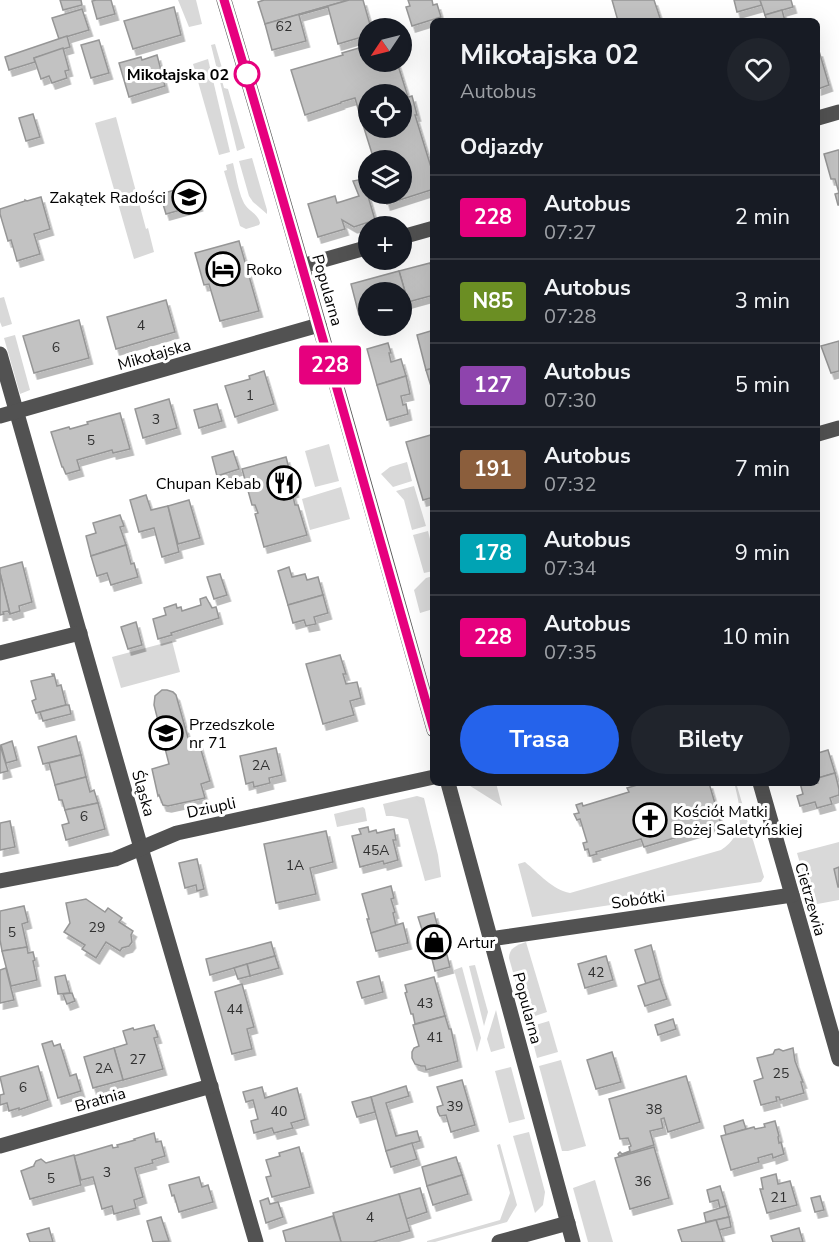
<!DOCTYPE html>
<html lang="pl">
<meta charset="utf-8">
<style>
body{margin:0;font-family:"Nunito Sans",sans-serif;background:#20242c;color:#f1f3f6;height:100vh;display:flex;flex-direction:column;font-size:22px;white-space:nowrap}
*{box-sizing:border-box;margin:0}
p{font-size:20px;color:#9ea1a6}
.icon{flex:none;width:33px;height:33px;fill:none;stroke:currentColor;stroke-width:2;stroke-linecap:round;stroke-linejoin:round}
.map{position:relative;flex:1;overflow:hidden}
.drawer{position:absolute;left:430px;top:18px;width:390px;height:768px;display:flex;flex-direction:column;background:#171b24;border-radius:9px;box-shadow:0 6px 24px #0002}
.drawer>*{flex:none}
.badge{padding:0 12px;border-radius:4px;font-size:21px;line-height:39px}
.needle{width:39px;rotate:235deg}
.tools{position:absolute;left:358px;top:18px;display:grid;gap:12px}
.tools a{display:grid;place-items:center;width:54px;height:54px;border-radius:50%;background:#171b24;box-shadow:0 6px 24px #0002;font-size:30px}
.map>.badge{position:absolute;translate:-50% -50%;box-shadow:0 0 0 3px #fff}
h2{padding:0 30px;font-size:22px;line-height:54px}
.round{display:grid;place-items:center;flex:none;width:63px;height:63px;border-radius:32px;background:#20242c}
.head{display:flex;align-items:center;justify-content:space-between;height:102px;padding:0 30px}
h1{font-size:28px;font-weight:700;line-height:45px}
.primary-button{display:flex;gap:12px;margin-top:auto;padding:12px 30px}
.primary-button a{flex:1;height:69px;border-radius:36px;background:#2563eb;color:#fff;font-size:24px;font-weight:700;line-height:69px;text-align:center}
.primary-button a+a{background:#20242c;color:#f1f3f6}
ul{padding:0;list-style:none}
li{display:flex;align-items:center;gap:18px;height:84px;padding:0 30px;border-top:2px solid #363941}
li div{flex:1}
li b{display:block;font-size:22px}
li em{font-style:normal}
li .badge{min-width:66px;font-weight:700;text-align:center}
.map>svg:first-child{display:block}
.green{fill:#d9d9d9}
.building{fill:#c2c2c2;stroke:#969696;stroke-width:1.5;filter:url(#shadow)}
.lines{fill:none;stroke-linecap:round;stroke-linejoin:round}
.minor{stroke:#525252;stroke-width:15}
.line-casing{stroke:#fff;stroke-width:14}
.line{stroke:#e6007e;stroke-width:9}
.stop-dot{fill:#fff;stroke:#e6007e;stroke-width:3}
.labels{text-anchor:middle;stroke-width:6;stroke-linejoin:round;paint-order:stroke}
.number-label{font-size:14px;fill:#303030}
.stop-label{font-size:16px;font-weight:bold;fill:#000;stroke:#fff;text-anchor:end}
.poi-label{font-size:16px;fill:#000;stroke:#fff;text-anchor:start}
.street-label{font-size:16px;fill:#000;stroke:#fff}
</style>
<div class="map">
<svg width="839" height="1242" viewBox="0 0 839 1242">
<defs>
<filter id="shadow"><feDropShadow dx="3.5" dy="6" stdDeviation="0" flood-color="#0004"/></filter>
</defs>
<rect width="100%" height="100%" fill="#fff"/>
<g class="green">
<polygon points="178,0 196,0 202,24 189,27"/>
<polygon points="215,44 222,68 219,70 224,88 228,89 245,148 237,151 211,45"/>
<polygon points="208,59 230,152 219,155 193,64"/>
<polygon points="116,117 146,229 148,228 154,252 134,259 95,123"/>
<polygon points="252,158 267,210 267,214 253,202 249,196 239,161"/>
<path d="M233 163C236 175 238 190 243 201 247 211 258 213 260 223L259 225 246 229 240 226 224 171 227 170 226 165Z"/>
<polygon points="4,297 12,324 2,327 0,322 0,298"/>
<polygon points="15,335 30,390 20,394 4,338"/>
<polygon points="329,444 339,481 315,487 305,451"/>
<polygon points="407,462 412,481 393,487 381,474 390,467"/>
<polygon points="414,486 426,526 412,530 404,500 396,491"/>
<polygon points="341,487 350,519 310,530 302,499"/>
<polygon points="428,531 433,551 433,571 424,573 413,535"/>
<polygon points="433,576 433,606 432,606 433,609 420,613 414,590 426,578"/>
<polygon points="172,641 180,672 121,688 112,657"/>
<polygon points="466,783 496,783 502,806 467,784"/>
<path d="M737 786 764 877 761 882 532 917 518 864 525 862C538 873 553 890 570 893L721 850C746 834 741 811 735 786Z"/>
<polygon points="417,796 424,798 438,855 441,877 425,881 408,819 392,816 386,816 383,804"/>
<polygon points="363,807 365,809 367,821 337,827 334,814"/>
<polygon points="839,842 839,900 812,905 797,853"/>
<path d="M526 942 547 1012 526 1019 509 958C509 948 517 945 526 942Z"/>
<polygon points="475,965 488,1012 484,1026 469,966"/>
<polygon points="462,967 481,1038 477,1052 454,970"/>
<polygon points="496,1010 505,1048 491,1052 487,1039"/>
<polygon points="549,1021 558,1052 537,1058 529,1027"/>
<polygon points="561,1060 586,1146 568,1151 562,1151 539,1066"/>
<polygon points="511,1067 525,1119 509,1123 495,1071"/>
<polygon points="529,1132 545,1192 543,1205 535,1213 513,1136"/>
<polygon points="500,1144 517,1205 507,1222 435,1242 427,1242 427,1241 500,1220 510,1193 497,1145"/>
<polygon points="595,1180 613,1242 588,1242 573,1188"/>
</g>
<g class="building">
<polygon points="60,0 81,0 82,5 63,10"/>
<polygon points="96,0 111,0 115,14 97,19 92,1"/>
<polygon points="264,0 349,0 265,24 258,2"/>
<polygon points="349,0 363,0 371,28 369,28 369,35 338,44 328,7 299,15 306,41 272,50 265,24"/>
<polygon points="408,0 432,0 433,5 437,4 441,17 412,26 406,7 410,6"/>
<polygon points="612,0 654,0 661,21 618,21"/>
<polygon points="734,0 760,0 762,5 737,12"/>
<polygon points="760,0 791,0 793,7 765,15"/>
<polygon points="174,7 181,35 133,49 124,21"/>
<polygon points="82,9 89,30 59,39 52,18"/>
<polygon points="782,10 785,21 767,21 765,15"/>
<polygon points="67,36 70,47 34,58 35,62 9,70 5,57"/>
<polygon points="99,40 109,73 91,78 81,45"/>
<polygon points="369,45 369,62 397,62 408,97 402,99 402,94 369,94 369,109 359,112 355,98 341,102 341,103 305,115 291,70 343,55 342,53"/>
<polygon points="63,48 69,70 65,71 67,78 52,83 49,76 41,79 34,58"/>
<polygon points="818,51 819,51 829,85 818,89"/>
<polygon points="157,55 165,86 129,97 119,63 141,57 142,60"/>
<polygon points="412,96 417,115 415,115 434,177 434,189 387,204 384,194 402,194 402,160 374,160 359,112 369,109 369,128 402,128 402,99"/>
<polygon points="33,114 40,137 26,141 19,118"/>
<polygon points="838,150 839,150 839,205 838,205 835,194 839,193 835,179 831,179 824,154"/>
<polygon points="363,179 375,220 354,227 342,220 345,229 318,237 308,204 335,196 337,203 359,196 353,181"/>
<polygon points="194,185 199,205 166,214 160,194"/>
<polygon points="41,197 50,229 34,234 40,254 17,261 11,240 8,241 0,214 0,209 25,201 25,200 27,201"/>
<polygon points="239,241 259,311 220,321 209,284 204,285 195,253"/>
<polygon points="430,263 434,276 434,295 408,302 399,271"/>
<polygon points="399,271 408,302 402,303 402,292 369,292 369,313 359,315 351,284"/>
<polygon points="166,300 175,332 116,349 107,317"/>
<polygon points="79,320 89,358 34,373 23,336"/>
<polygon points="434,330 434,368 426,370 417,335"/>
<polygon points="839,341 839,371 831,373 821,346"/>
<polygon points="388,343 391,353 389,353 391,362 401,359 406,376 377,385 367,349"/>
<polygon points="434,368 434,396 426,370"/>
<polygon points="264,371 274,404 235,417 225,386 250,379 249,376"/>
<polygon points="406,376 410,394 401,396 403,405 406,404 408,414 387,420 377,385"/>
<polygon points="169,399 177,428 143,438 135,409"/>
<polygon points="217,404 222,421 199,428 194,410"/>
<polygon points="120,413 130,449 113,453 112,450 77,460 80,470 66,474 63,467 62,467 51,432 69,427 70,429 88,424 87,422"/>
<polygon points="434,434 434,497 423,500 406,442"/>
<polygon points="233,451 239,469 217,476 212,457"/>
<polygon points="286,457 295,491 292,492 295,505 298,505 307,535 264,547 255,514 258,513 255,505 252,505 242,469"/>
<polygon points="146,495 151,510 168,506 179,552 162,557 154,528 139,532 130,500"/>
<polygon points="189,500 200,538 178,544 168,506"/>
<polygon points="120,515 124,526 120,527 126,545 91,556 86,536 96,533 93,523"/>
<polygon points="126,545 131,564 134,563 138,577 111,585 107,573 97,576 91,556"/>
<polygon points="22,562 32,602 19,606 20,611 10,614 0,573 0,568"/>
<polygon points="289,567 292,577 305,574 307,580 318,577 323,595 288,605 278,571"/>
<polygon points="0,573 10,614 8,611 3,612 4,614 0,615"/>
<polygon points="220,574 227,595 214,599 207,577"/>
<polygon points="323,595 328,613 314,617 316,624 306,626 304,620 293,623 288,605"/>
<polygon points="206,597 212,608 216,607 219,618 171,633 172,635 158,639 153,619 166,615 164,608 176,604 177,608 181,607 182,611 201,605 200,599"/>
<polygon points="136,622 142,645 128,649 121,627"/>
<polygon points="340,655 346,674 343,674 346,684 357,682 361,698 350,701 354,715 323,724 306,664"/>
<polygon points="52,674 54,674 57,686 61,685 66,705 36,713 32,701 36,699 31,681 53,676"/>
<polygon points="162,690 167,690 173,692 176,695 190,745 199,743 210,781 201,784 205,798 168,806 163,805 159,795 158,796 152,769 169,764 154,705 155,696"/>
<polygon points="66,705 69,705 71,714 43,721 40,712"/>
<polygon points="76,736 81,755 43,764 38,747"/>
<polygon points="12,741 17,760 6,763 1,745"/>
<polygon points="0,745 8,771 0,773"/>
<polygon points="276,748 282,775 269,778 270,783 254,787 253,782 246,784 240,756"/>
<polygon points="818,750 818,753 828,750 835,773 818,778"/>
<polygon points="81,755 86,777 55,785 49,763"/>
<polygon points="835,773 839,789 839,795 830,798 832,804 817,808 815,802 800,806 797,796 803,794 800,783 818,783 818,778"/>
<polygon points="86,777 90,792 94,790 98,803 65,810 62,800 59,800 55,785"/>
<polygon points="644,783 709,783 721,824 644,847 641,839 596,852 597,854 590,856 588,849 585,850 583,843 587,842 580,819 577,820 574,814 579,813 576,805 582,803 583,806 629,792 627,788"/>
<polygon points="98,803 105,829 66,840 62,825 69,823 65,810"/>
<polygon points="10,821 15,847 0,850 0,823"/>
<polygon points="368,827 369,832 376,830 377,833 394,829 396,840 393,840 398,860 384,864 383,861 360,867 352,836 361,834 359,829"/>
<polygon points="326,831 333,862 310,868 316,894 276,903 264,844"/>
<polygon points="197,859 204,889 197,891 196,885 185,888 179,863"/>
<polygon points="839,867 839,887 838,887 834,869"/>
<polygon points="391,886 394,898 391,899 395,912 393,913 396,926 371,933 367,919 369,919 362,894"/>
<polygon points="86,899 105,912 108,908 122,918 119,922 133,931 131,935 132,942 129,946 122,948 120,951 106,942 96,958 82,949 85,945 64,932 70,923 66,903"/>
<polygon points="24,906 28,922 22,924 27,947 2,951 0,940 0,911"/>
<polygon points="434,913 440,935 425,939 418,917"/>
<polygon points="403,923 408,943 376,951 371,933"/>
<polygon points="440,935 443,944 423,949 421,941"/>
<polygon points="271,942 275,956 210,975 206,959"/>
<polygon points="651,945 660,979 646,984 635,950"/>
<polygon points="27,947 28,953 33,952 35,960 33,961 37,980 11,986 2,951"/>
<polygon points="447,955 450,967 435,971 432,959"/>
<polygon points="275,956 279,968 250,976 247,964"/>
<polygon points="606,956 613,980 585,988 578,964"/>
<polygon points="247,964 250,976 238,979 234,968"/>
<polygon points="6,968 14,1000 0,1003 0,970"/>
<polygon points="65,975 70,993 58,994 55,977"/>
<polygon points="379,976 383,992 362,998 357,982"/>
<polygon points="434,977 445,1016 415,1024 413,1014 411,1014 405,993 407,992 405,985"/>
<polygon points="660,979 667,999 645,1006 638,986"/>
<polygon points="242,984 254,1027 247,1029 252,1049 232,1054 215,992"/>
<polygon points="72,993 75,1001 67,1004 63,994"/>
<polygon points="445,1016 449,1029 451,1029 458,1061 426,1070 425,1066 421,1066 415,1064 412,1058 412,1052 414,1048 419,1046 413,1025"/>
<polygon points="673,1019 676,1029 658,1035 655,1025"/>
<polygon points="154,1025 158,1037 154,1038 163,1069 123,1080 114,1048 127,1044 123,1031 133,1028 134,1030"/>
<polygon points="52,1041 54,1046 60,1044 70,1076 76,1074 81,1091 58,1098 42,1044"/>
<polygon points="114,1048 123,1080 93,1088 84,1057"/>
<polygon points="793,1048 795,1061 803,1082 801,1082 804,1093 780,1100 779,1097 776,1097 777,1101 761,1105 754,1081 763,1078 757,1058 773,1054 775,1050 779,1049 783,1051"/>
<polygon points="612,1052 621,1082 596,1089 587,1060"/>
<polygon points="38,1066 48,1100 19,1110 19,1108 9,1111 7,1103 0,1105 0,1095 4,1094 0,1077"/>
<polygon points="686,1076 700,1122 668,1132 664,1118 661,1119 663,1128 650,1131 654,1145 619,1156 618,1154 620,1152 622,1154 630,1151 629,1147 631,1146 628,1138 620,1139 609,1099"/>
<polygon points="462,1080 475,1125 451,1132 446,1115 440,1116 438,1112 437,1107 443,1105 437,1087"/>
<polygon points="406,1086 409,1096 386,1103 396,1136 417,1131 420,1141 386,1151 371,1097"/>
<polygon points="262,1087 265,1098 297,1088 305,1119 291,1123 293,1128 274,1133 272,1128 254,1133 251,1121 258,1119 253,1100 246,1102 243,1092"/>
<polygon points="371,1097 375,1112 357,1117 352,1102"/>
<polygon points="743,1120 746,1129 726,1135 724,1126"/>
<polygon points="775,1121 779,1136 778,1137 779,1143 781,1142 784,1154 773,1158 772,1154 758,1158 759,1162 731,1170 721,1136 754,1127 755,1129 765,1127 764,1124"/>
<polygon points="154,1133 156,1142 161,1141 165,1156 152,1160 153,1163 135,1168 143,1197 134,1200 136,1208 114,1214 112,1206 102,1209 93,1177 81,1180 74,1156 112,1145 113,1148 118,1147 117,1145 135,1140 134,1139"/>
<polygon points="412,1143 417,1159 391,1167 386,1151"/>
<polygon points="299,1147 310,1187 272,1197 266,1177 271,1176 266,1160 280,1156 279,1153"/>
<polygon points="654,1147 669,1198 630,1209 615,1158"/>
<polygon points="74,1155 81,1185 30,1199 21,1171 34,1166 34,1165 36,1161 41,1159 46,1163"/>
<polygon points="456,1157 462,1175 427,1186 422,1167"/>
<polygon points="776,1174 778,1184 790,1181 797,1205 767,1213 760,1189 763,1189 761,1178"/>
<polygon points="462,1175 468,1194 433,1205 427,1186"/>
<polygon points="199,1177 202,1187 208,1185 213,1202 179,1212 174,1195 172,1196 169,1185"/>
<polygon points="720,1186 726,1206 720,1208 718,1200 710,1202 707,1190"/>
<polygon points="420,1188 427,1212 406,1219 399,1194"/>
<polygon points="399,1194 410,1231 373,1242 341,1242 333,1213"/>
<polygon points="820,1196 824,1210 815,1212 811,1198"/>
<polygon points="268,1198 270,1204 278,1202 283,1217 266,1223 260,1201"/>
<polygon points="726,1206 729,1217 706,1222 704,1213"/>
<polygon points="333,1216 341,1242 286,1242 283,1231"/>
<polygon points="161,1217 169,1241 153,1242 147,1221"/>
<polygon points="729,1217 731,1227 719,1230 716,1220"/>
<polygon points="716,1220 723,1242 682,1242 678,1230"/>
<polygon points="49,1228 53,1242 30,1242 27,1234"/>
<polygon points="799,1228 803,1242 773,1242 771,1236"/>
</g>
<g class="lines">
<g class="minor">
<path d="M224 0C297 242 365 486 434 730"/>
<polyline points="818,118 839,112"/>
<polyline points="402,237 434,228"/>
<polyline points="302,266 369,247"/>
<polyline points="0,354 141,848 256,1242"/>
<polyline points="0,416 319,325"/>
<polyline points="818,434 839,428"/>
<polyline points="0,653 80,633"/>
<polyline points="448,783 573,1242"/>
<polyline points="760,783 839,1059"/>
<polyline points="0,881 115,859 177,833 434,777"/>
<polyline points="490,939 792,895"/>
<polyline points="0,1146 211,1086"/>
<polyline points="499,1242 568,1223"/>
</g>
</g>
<g class="lines">
<g class="line-casing">
<path id="line" d="M224 0C297 242 364 486 434 730"/>
</g>
<use href="#line" class="line"/>
</g>
<defs>
<g id="school-ring" transform="scale(1.725)"><circle r="9.5" fill="#fff" stroke="#000" stroke-width="1.5"/><path d="M0-5L7-2L0 1L-7-2ZM-4 1L0 2.5L4 1V4Q0 6-4 4Z" fill="#000"/></g>
<g id="hotel-ring" transform="scale(1.725)"><circle r="9.5" fill="#fff" stroke="#000" stroke-width="1.5"/><path d="M-6-4.5h1.5V1H6V5H4.5V3h-9V5H-6ZM-4 0a1.8 1.8 0 1 1 3.6 0ZM.5 0V-2.5h3Q6-2.5 6 0Z" fill="#000"/></g>
<g id="restaurant-ring" transform="scale(1.725)"><circle r="9.5" fill="#fff" stroke="#000" stroke-width="1.5"/><path d="M-5-6h1v4h1v-4h1v4h1v-4h1v5L-1.5 .5V6h-2V.5L-5-1ZM5-6V6H3V1.5H1.5Q1.5-4 5-6Z" fill="#000"/></g>
<g id="church-ring" transform="scale(1.725)"><circle r="9.5" fill="#fff" stroke="#000" stroke-width="1.5"/><path d="M-1.2-6h2.4v3.5h3.3v2.4h-3.3V6h-2.4V-.1h-3.3v-2.4h3.3Z" fill="#000"/></g>
<g id="shop-ring" transform="scale(1.725)"><circle r="9.5" fill="#fff" stroke="#000" stroke-width="1.5"/><path d="M-5-2.5h2.3a2.7 3.5 0 0 1 5.4 0H5L5.5 6h-11ZM-1.5-2.5h3a1.5 2.3 0 0 0-3 0Z" fill="#000"/></g>
</defs>
<g fill-rule="evenodd">
<use href="#school-ring" x="189" y="197"/>
<use href="#hotel-ring" x="223" y="269"/>
<use href="#restaurant-ring" x="284" y="483"/>
<use href="#school-ring" x="166" y="733"/>
<use href="#church-ring" x="650" y="820"/>
<use href="#shop-ring" x="434" y="942"/>
</g>
<circle class="stop-dot" cx="247" cy="74" r="12"/>
<g class="labels">
<g class="number-label">
<text x="284" y="31">62</text>
<text x="141" y="330">4</text>
<text x="56" y="352">6</text>
<text x="250" y="400">1</text>
<text x="156" y="424">3</text>
<text x="91" y="445">5</text>
<text x="261" y="770">2A</text>
<text x="84" y="821">6</text>
<text x="376" y="855">45A</text>
<text x="295" y="870">1A</text>
<text x="97" y="932">29</text>
<text x="12" y="937">5</text>
<text x="596" y="977">42</text>
<text x="425" y="1008">43</text>
<text x="235" y="1014">44</text>
<text x="435" y="1042">41</text>
<text x="138" y="1064">27</text>
<text x="104" y="1073">2A</text>
<text x="781" y="1078">25</text>
<text x="23" y="1092">6</text>
<text x="455" y="1111">39</text>
<text x="654" y="1114">38</text>
<text x="279" y="1116">40</text>
<text x="107" y="1177">3</text>
<text x="51" y="1183">5</text>
<text x="643" y="1186">36</text>
<text x="779" y="1202">21</text>
<text x="370" y="1222">4</text>
</g>
<g class="stop-label">
<text x="229" y="80">Mikołajska 02</text>
</g>
<g class="poi-label">
<text x="166" y="203" text-anchor="end">Zakątek Radości</text>
<text x="246" y="275">Roko</text>
<text x="261" y="489" text-anchor="end">Chupan Kebab</text>
<text x="189" y="730">Przedszkole<tspan x="189" dy="18">nr 71</tspan></text>
<text x="673" y="817">Kościół Matki<tspan x="673" dy="18">Bożej Saletyńskiej</tspan></text>
<text x="457" y="948">Artur</text>
</g>
<g class="street-label">
<text transform="translate(328 290) rotate(74)" y="6">Popularna</text>
<text transform="translate(154 354) rotate(-16)" y="6">Mikołajska</text>
<text transform="translate(144 793) rotate(74)" y="6">Śląska</text>
<text transform="translate(211 807) rotate(-12)" y="6">Dziupli</text>
<text transform="translate(638 899) rotate(-8)" y="6">Sobótki</text>
<text transform="translate(811 899) rotate(74)" y="6">Cietrzewia</text>
<text transform="translate(528 1008) rotate(75)" y="6">Popularna</text>
<text transform="translate(100 1099) rotate(-16)" y="6">Bratnia</text>
</g>
</g>
</svg>
<div class="tools">
<a><svg class="needle" viewBox="-14 -14 28 28"><path d="M0-13l5 13h-10z" fill="#e53935"/><path d="M0 13l5-13h-10z" fill="#9ea1a6"/></svg></a>
<a><svg class="icon" aria-label="locate" viewBox="0 0 24 24"><circle cx="12" cy="12" r="6"/><path d="M12 2v4M12 18v4M2 12h4M18 12h4"/></svg></a>
<a><svg class="icon" aria-label="layers" viewBox="0 0 24 24"><path d="M12 4l9 5-9 5-9-5zM3 14l9 5 9-5"/></svg></a>
<a>+</a>
<a>−</a>
</div>
<b class="badge" style="left:330px;top:365px;background:#e6007e;color:#fff">228</b>
<section class="drawer">
<div class="head"><div><h1>Mikołajska 02</h1><p>Autobus</p></div><a class="round"><svg class="icon" aria-label="heart" viewBox="0 0 24 24"><path d="M12 20l-8-8c-3-5 5-10 8-4 3-6 11-1 8 4z"/></svg></a></div>
<h2>Odjazdy</h2>
<ul>
<li><span class="badge" style="background:#e6007e;color:#fff">228</span><div><b>Autobus</b><p>07:27</p></div><em>2 min</em></li>
<li><span class="badge" style="background:#6b8e23;color:#fff">N85</span><div><b>Autobus</b><p>07:28</p></div><em>3 min</em></li>
<li><span class="badge" style="background:#8e44ad;color:#fff">127</span><div><b>Autobus</b><p>07:30</p></div><em>5 min</em></li>
<li><span class="badge" style="background:#8b5e3c;color:#fff">191</span><div><b>Autobus</b><p>07:32</p></div><em>7 min</em></li>
<li><span class="badge" style="background:#00a3b4;color:#fff">178</span><div><b>Autobus</b><p>07:34</p></div><em>9 min</em></li>
<li><span class="badge" style="background:#e6007e;color:#fff">228</span><div><b>Autobus</b><p>07:35</p></div><em>10 min</em></li>
</ul>
<div class="primary-button"><a>Trasa</a><a>Bilety</a></div>
</section>
</div>
